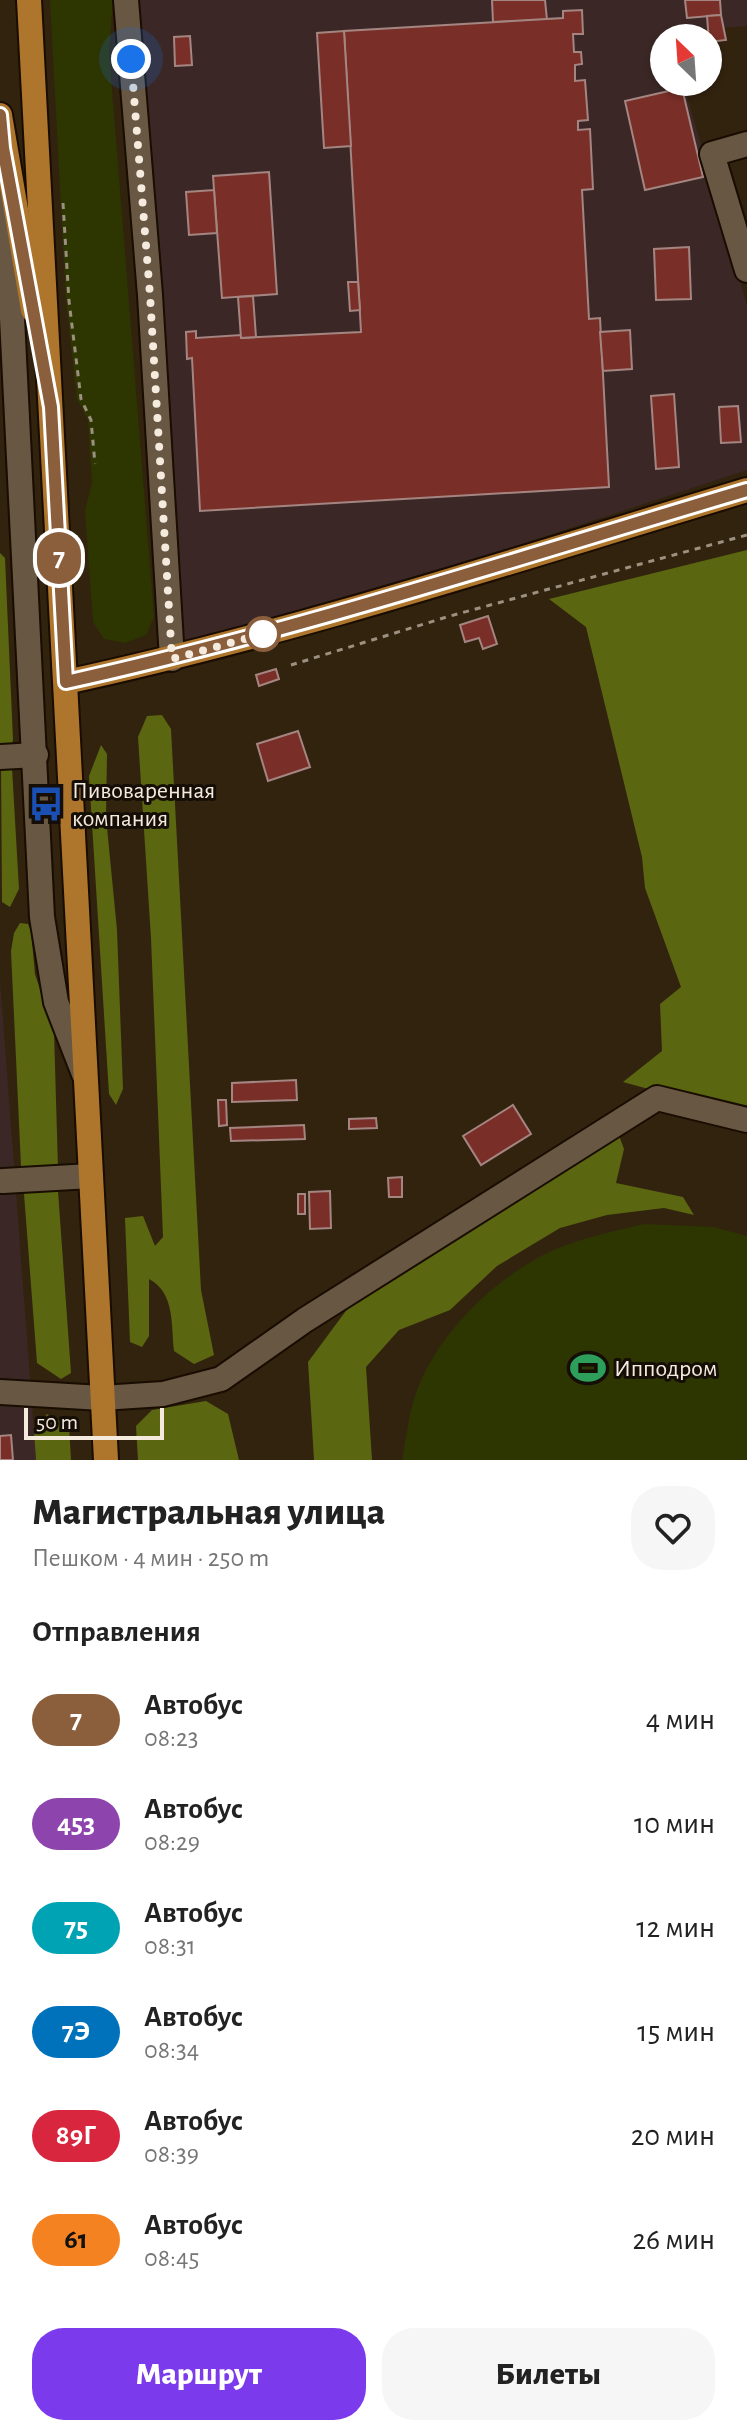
<!DOCTYPE html>
<html lang="ru">
<meta charset="utf-8">
<style>
body{margin:0;font-family:"Alegreya Sans",sans-serif;background:#f6f6f6;color:#222;height:100vh;display:flex;flex-direction:column;font-size:30px;white-space:nowrap}
*{box-sizing:border-box;margin:0}
p{font-size:26px;color:#767676}
.icon{flex:none;width:44px;height:44px;fill:none;stroke:currentColor;stroke-width:2;stroke-linecap:round;stroke-linejoin:round}
.map{position:relative;height:1460px;overflow:hidden}
.panel{display:flex;flex-direction:column;background:#fff;flex:1}
.panel>*{flex:none}
.badge{padding:0 16px;border-radius:26px;font-size:28px;line-height:52px}
.needle{width:52px;rotate:335deg}
.buttons{position:absolute;left:650px;top:24px;display:grid;gap:16px}
.buttons a{display:grid;place-items:center;width:72px;height:72px;border-radius:50%;background:#fff;box-shadow:0 2px 6px #0004;font-size:40px}
.scale{position:absolute;left:24px;bottom:20px;width:140px;box-sizing:border-box;padding-left:8px;border:4px solid #f4eade;border-top:0;font-size:22px;line-height:28px;white-space:nowrap;color:#f4eade;-webkit-text-stroke:6px #140e06;paint-order:stroke}
.you{position:absolute;width:40px;height:40px;margin:-20px;border:6px solid #fff;border-radius:50%;background:#1a73e8;box-shadow:0 0 0 12px #1a73e833}
.map>.badge{position:absolute;translate:-50% -50%;box-shadow:0 0 0 4px #fff}
h2{padding:0 32px;font-size:30px;line-height:72px}
.round{display:grid;place-items:center;flex:none;width:84px;height:84px;border-radius:32px;background:#f6f6f6}
.headline{display:flex;align-items:center;justify-content:space-between;height:136px;padding:0 32px}
h1{font-size:38px;font-weight:800;line-height:60px}
.cta{display:flex;gap:16px;margin-top:auto;padding:16px 32px}
.cta a{flex:1;height:92px;border-radius:32px;background:#7c3aed;color:#fff;font-size:32px;font-weight:800;line-height:92px;text-align:center}
.cta a+a{background:#f6f6f6;color:#222}
ul{padding:0;list-style:none}
li{display:flex;align-items:center;gap:24px;height:104px;padding:0 32px}
li div{flex:1}
li b{display:block;font-size:30px}
li em{font-style:normal}
li .badge{min-width:88px;font-weight:700;text-align:center}
.map>svg:first-child{display:block}
.industrial{fill:#3b2826}
.green{fill:#2d3500}
.forest{fill:#5a6610}
.building{fill:#792f28;stroke:#a48581;stroke-width:2}
.lines{fill:none;stroke-linecap:round;stroke-linejoin:round}
.minor-casing{stroke:#190c00;stroke-width:28}
.major-casing{stroke:#190c00;stroke-width:28}
.path{stroke:#9c9080;stroke-width:3;stroke-dasharray:6 6;stroke-linecap:butt}
.minor{stroke:#685742;stroke-width:24}
.major{stroke:#ae752c;stroke-width:24}
.line-casing{stroke:#fff;stroke-width:18}
.line{stroke:#8b5e3c;stroke-width:12}
.walk{stroke:#f4eade;stroke-width:8;stroke-dasharray:0 14.4}
.stop-dot{fill:#fff;stroke:#8b5e3c;stroke-width:4}
.labels{text-anchor:middle;stroke-width:6;stroke-linejoin:round;paint-order:stroke}
.poi-label{font-size:24px;fill:#f4eade;stroke:#140e06;text-anchor:start}
</style>
<div class="map">
<svg width="747" height="1460" viewBox="0 0 747 1460">
<rect width="100%" height="100%" fill="#32230f"/>
<g class="industrial">
<polygon points="113,0 747,0 747,26 670,31 671,38 664,38 664,82 683,82 747,306 747,470 172,659"/>
<polygon points="0,980 34,1432 36,1460 0,1460"/>
</g>
<g class="green">
<polygon points="50,0 113,0 109,52 154,617 146,635 125,643 104,639 93,622 85,510 92,483 88,420 77,399 66,301"/>
<path d="M644 1224 714 1227 747 1236V1460H402C406 1440 408 1419 414 1399 432 1342 482 1291 532 1261 566 1241 606 1233 644 1224Z"/>
</g>
<g class="forest">
<polygon points="747,550 747,1116 623,1082 662,1051 660,1004 681,987 645,888 642,857 586,627 549,599"/>
<polygon points="0,553 5,558 13,740 10,751 0,749"/>
<path d="M162 715 171 729 201 1290 214 1355 194 1364 174 1351C171 1324 175 1293 149 1279V1336L142 1347 130 1342 125 1218 143 1216 155 1246 163 1237 151 938 138 737 147 716Z"/>
<polygon points="101,745 107,754 106,817 117,930 123,1089 116,1105 109,1094 89,776"/>
<polygon points="1,766 12,768 19,889 10,907 2,902"/>
<polygon points="20,923 28,924 31,931 35,974 54,1032 58,1168 39,1171 21,1166 11,951 14,933"/>
<polygon points="617,1130 624,1149 616,1183 683,1197 694,1215 664,1208 607,1215 560,1228 497,1266 450,1310 399,1330 366,1367 372,1460 314,1460 308,1362 354,1300"/>
<polygon points="39,1186 58,1191 71,1373 61,1379 37,1363 24,1194"/>
<polygon points="206,1401 228,1414 239,1460 138,1460 136,1426 152,1410"/>
<polygon points="47,1414 69,1426 71,1460 36,1460 34,1432"/>
</g>
<g class="building">
<polygon points="492,0 545,0 547,20 493,22"/>
<polygon points="685,0 720,0 721,15 687,18"/>
<polygon points="582,10 583,34 573,34 574,52 581,52 582,64 575,65 575,81 585,80 588,120 578,121 578,130 590,129 593,189 582,190 589,319 600,318 609,487 200,511 192,358 187,359 186,332 196,331 196,338 241,335 241,338 361,332 344,31 563,18 563,11"/>
<polygon points="721,15 726,40 709,42 707,16"/>
<polygon points="344,31 351,146 324,148 317,33"/>
<polygon points="190,36 192,65 175,66 174,37"/>
<polygon points="682,88 703,177 645,190 625,101"/>
<polygon points="269,172 277,294 222,298 213,176"/>
<polygon points="214,190 217,233 189,235 186,192"/>
<polygon points="689,247 691,299 656,300 654,249"/>
<polygon points="348,282 358,282 360,310 350,311"/>
<polygon points="253,296 256,337 241,338 238,297"/>
<polygon points="630,330 632,369 603,371 600,332"/>
<polygon points="674,394 679,467 656,469 651,396"/>
<polygon points="738,406 741,442 721,443 719,407"/>
<polygon points="488,616 497,644 483,649 479,638 465,642 460,625"/>
<polygon points="276,669 279,679 259,686 256,675"/>
<polygon points="298,731 310,767 268,781 257,744"/>
<polygon points="296,1080 297,1100 232,1102 232,1083"/>
<polygon points="218,1100 226,1100 227,1125 219,1126"/>
<polygon points="513,1105 531,1134 481,1165 463,1136"/>
<polygon points="376,1118 377,1128 349,1129 349,1119"/>
<polygon points="304,1125 305,1139 231,1141 230,1128"/>
<polygon points="402,1177 402,1197 389,1197 388,1178"/>
<polygon points="330,1191 331,1228 310,1229 309,1192"/>
<rect x="298" y="1194" width="7" height="20"/>
<polygon points="11,1435 13,1460 0,1460 0,1436"/>
</g>
<g class="lines">
<g class="minor-casing">
<g id="minor">
<polyline points="126,0 150,295 172,659"/>
<polyline points="747,144 712,154 747,270"/>
<polyline points="6,198 42,917 56,1002 84,1074"/>
<polyline points="0,757 36,755"/>
<polyline points="3,1181 91,1176"/>
<polyline points="0,1392 102,1398 163,1394 221,1379 305,1320 657,1098 747,1120"/>
</g>
</g>
<g class="major-casing">
<g id="major">
<polyline points="29,0 106,1460"/>
<polyline points="0,115 33,310"/>
<path d="M66 682C297 632 521 558 747 490"/>
</g>
</g>
<g class="path">
<polyline points="63,203 69,301 81,399 91,420 95,464"/>
<polyline points="291,665 450,616 747,535"/>
</g>
<use href="#minor" class="minor"/>
<use href="#major" class="major"/>
</g>
<g class="lines">
<g class="line-casing">
<path id="line" d="M0 115 3 148 51 407 66 682C297 631 521 557 747 490"/>
</g>
<use href="#line" class="line"/>
<polyline class="walk" points="131,59 150,295 172,659 263,634"/>
</g>
<defs>
<g id="bus-bare" transform="scale(2.76)"><path d="M-5-6H5V4H4V6H2V4H-2V6H-4V4H-5ZM-3.5-4V0h7V-4ZM-3.5 1.2v1.5H-2V1.2ZM2 1.2v1.5H3.5V1.2Z" fill="#1a4fb4" stroke="#140e06" stroke-width="2.5" paint-order="stroke"/></g>
<g id="stadium-bare" transform="scale(2.76)"><path d="M0-5a6.5 5 0 1 0 0 10a6.5 5 0 1 0 0-10ZM-3.5-1.8h7v3.6h-7Z" fill="#2e9e5b" stroke="#140e06" stroke-width="2.5" paint-order="stroke"/></g>
</defs>
<g fill-rule="evenodd">
<use href="#bus-bare" x="46" y="804"/>
<use href="#stadium-bare" x="588" y="1368"/>
</g>
<circle class="stop-dot" cx="263" cy="634" r="16"/>
<g class="labels">
<g class="poi-label">
<text x="72" y="798">Пивоваренная<tspan x="72" dy="28">компания</tspan></text>
<text x="614" y="1376">Ипподром</text>
</g>
</g>
</svg>
<div class="buttons">
<a><svg class="needle" viewBox="-14 -14 28 28"><path d="M0-13l5 13h-10z" fill="#e53935"/><path d="M0 13l5-13h-10z" fill="#767676"/></svg></a>
</div>
<div class="scale">50 m</div>
<div class="you" style="left:131px;top:59px"></div>
<b class="badge" style="left:59px;top:558px;background:#8b5e3c;color:#fff">7</b>
</div>
<section class="panel">
<div class="headline"><div><h1>Магистральная улица</h1><p>Пешком · 4 мин · 250 m</p></div><a class="round"><svg class="icon" aria-label="heart" viewBox="0 0 24 24"><path d="M12 20l-8-8c-3-5 5-10 8-4 3-6 11-1 8 4z"/></svg></a></div>
<h2>Отправления</h2>
<ul>
<li><span class="badge" style="background:#8b5e3c;color:#fff">7</span><div><b>Автобус</b><p>08:23</p></div><em>4 мин</em></li>
<li><span class="badge" style="background:#8e44ad;color:#fff">453</span><div><b>Автобус</b><p>08:29</p></div><em>10 мин</em></li>
<li><span class="badge" style="background:#00a3b4;color:#fff">75</span><div><b>Автобус</b><p>08:31</p></div><em>12 мин</em></li>
<li><span class="badge" style="background:#0072bc;color:#fff">7Э</span><div><b>Автобус</b><p>08:34</p></div><em>15 мин</em></li>
<li><span class="badge" style="background:#d7263d;color:#fff">89Г</span><div><b>Автобус</b><p>08:39</p></div><em>20 мин</em></li>
<li><span class="badge" style="background:#f58220;color:#111">61</span><div><b>Автобус</b><p>08:45</p></div><em>26 мин</em></li>
</ul>
<div class="cta"><a>Маршрут</a><a>Билеты</a></div>
</section>
